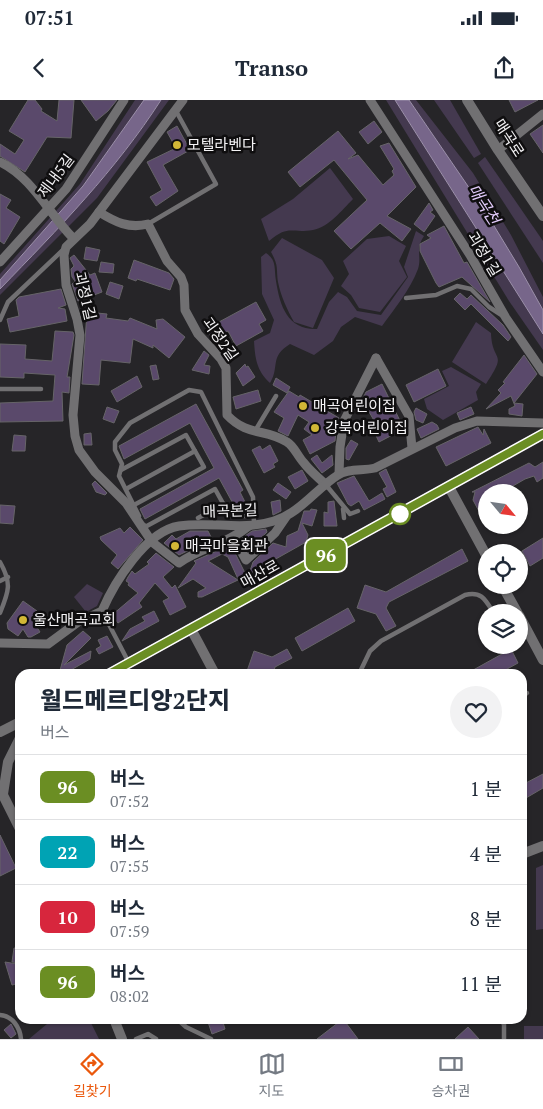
<!DOCTYPE html>
<html lang="ko">
<meta charset="utf-8">
<style>
body{margin:0;font-family:"PT Serif","Noto Sans KR",serif;background:#f2f2f3;color:#1f2937;height:100vh;display:flex;flex-direction:column;font-size:19px;white-space:nowrap}
*{box-sizing:border-box;margin:0}
p{font-size:16px;color:#747a83}
.icon{flex:none;width:28px;height:28px;fill:none;stroke:currentColor;stroke-width:2;stroke-linecap:round;stroke-linejoin:round}
.map{position:relative;flex:1;overflow:hidden}
.drawer{position:absolute;left:15px;top:569px;width:512px;height:355px;display:flex;flex-direction:column;background:#fff;border-radius:15px;box-shadow:0 1px 4px #0004}
.drawer>*{flex:none}
.badge{padding:0 10px;border-radius:8px;font-size:18px;line-height:32px}
.needle{width:32px;rotate:119deg}
.tools{position:absolute;left:478px;top:384px;display:grid;gap:10px}
.tools a{display:grid;place-items:center;width:50px;height:50px;border-radius:50%;background:#fff;box-shadow:0 1px 4px #0004;font-size:25px}
.map>.badge{position:absolute;translate:-50% -50%;box-shadow:0 0 0 2px #fff}
.round{display:grid;place-items:center;flex:none;width:52px;height:52px;border-radius:26px;background:#f2f2f3}
.summary{display:flex;align-items:center;justify-content:space-between;height:85px;padding:0 25px}
h1{font-size:24px;font-weight:800;line-height:38px}
ul{padding:0;list-style:none}
li{display:flex;align-items:center;gap:15px;height:65px;padding:0 25px;border-top:1px solid #e0e1e3}
li div{flex:1}
li b{display:block;font-size:19px}
li em{font-style:normal}
li .badge{min-width:55px;font-weight:700;text-align:center}
.status{display:flex;justify-content:space-between;align-items:center;height:35px;padding:0 25px;background:#fff;direction:ltr}
.status svg{height:14px;fill:currentColor}
header{display:flex;justify-content:space-between;align-items:center;height:65px;padding:0 25px;background:#fff;font-size:22px;font-weight:800}
.menu{display:flex;justify-content:space-around;align-items:center;height:70px;border-top:1px solid #e0e1e3;background:#fff;font-size:14px;color:#747a83}
.menu a{display:grid;justify-items:center;gap:2px}
.menu .active{color:#ea580c}
.map>svg:first-child{display:block}
.green{fill:#44394f}
.water{fill:#77668a;stroke:#9c90aa}
.building{fill:#5a496b;stroke:#666468}
.lines{fill:none;stroke-linecap:round;stroke-linejoin:round}
.service{stroke:#717072;stroke-width:4.5}
.minor{stroke:#717072;stroke-width:9}
.tertiary{stroke:#717072;stroke-width:10}
.line-casing{stroke:#fff;stroke-width:11}
.line{stroke:#6b8e23;stroke-width:8}
.poi-dot{fill:#d2b736;stroke:#0f0e0f;stroke-width:2}
.stop-dot{fill:#fff;stroke:#6b8e23;stroke-width:2.5}
.labels{text-anchor:middle;stroke-width:5;stroke-linejoin:round;paint-order:stroke}
.street-label{font-size:15px;fill:#f4f3f5;stroke:#0f0e0f}
.poi-label{font-size:15px;fill:#f4f3f5;stroke:#0f0e0f;text-anchor:start}
.water-label{font-size:16px;font-style:italic;fill:#e2cbfb;stroke:#0f0e0f}
</style>
<div class="status"><b>07:51</b><svg viewBox="0 0 49 12"><path d="M0 12V9h3v3zM5 12V6h3v6zM10 12V3h3v9zM15 12V0h3v12zM26 1h20v11H26zM47 4h2v5h-2z"/></svg></div>
<header><svg class="icon" aria-label="back" viewBox="0 0 24 24"><path d="M15 5l-7 7 7 7"/></svg>Transo<svg class="icon" aria-label="share" viewBox="0 0 24 24"><path d="M12 15V3M7 8l5-5 5 5M5 13v7h14v-7"/></svg></header>
<div class="map">
<svg width="543" height="939" viewBox="0 0 543 939">
<rect width="100%" height="100%" fill="#262528"/>
<g class="green">
<polygon points="135,0 144,0 83,86 0,180 0,174 80,84"/>
<path d="M161 0H169L97 98 0 195V189C58 129 116 70 161 0Z"/>
<polygon points="386,0 395,0 543,234 543,250 509,201"/>
<polygon points="409,0 416,0 473,73 511,135 543,197 543,210 485,111"/>
<polygon points="434,0 450,0 481,54 474,58"/>
<polygon points="485,57 543,141 543,163 478,63"/>
<path d="M330 68 353 99C342 110 329 127 313 130 290 134 290 124 269 141L261 119 293 99Z"/>
<path d="M416 131 424 136C415 149 422 157 418 169 410 190 395 208 382 226L355 217 341 227 333 241 314 255 290 244C269 257 280 267 270 283 257 271 255 259 254 241L270 233 274 220 262 194 261 157 266 153C277 160 274 169 276 181 280 207 288 230 317 229L329 202 338 192 347 197 357 211 381 215 408 177 404 167Z"/>
<polygon points="389,136 406,146 399,161 407,177 380,212 359,208 351,195 341,186 349,174 343,161 367,139"/>
<path d="M282 138 322 160 334 178 313 228 294 222C287 209 281 197 278 182 276 167 279 167 271 152Z"/>
<path d="M476 222 491 233C492 264 509 250 486 284L452 262Z"/>
<polygon points="451,267 481,284 476,292 478,300 443,320 427,309 424,299 449,286 442,271"/>
<polygon points="87,484 103,493 97,506 86,512 74,497"/>
<polygon points="543,765 543,829 536,830 536,768"/>
<polygon points="53,919 89,919 99,939 29,939"/>
<rect x="524" y="926" width="19" height="13"/>
</g>
<g class="water">
<path d="M144 0H161C116 70 58 129 0 189V180L83 86Z"/>
<polygon points="395,0 409,0 485,111 519,167 543,210 543,234"/>
</g>
<g class="building">
<polygon points="28,0 35,0 42,9 41,11 57,21 59,0 74,0 71,38 47,37 25,72 0,56 0,44 15,54 24,40 9,31"/>
<polygon points="81,0 117,0 108,11 96,21"/>
<polygon points="509,0 538,0 515,12"/>
<polygon points="374,21 382,32 368,44 359,32"/>
<polygon points="543,25 543,53 530,34"/>
<polygon points="177,26 190,50 163,65 178,91 156,106 150,97 162,90 147,62 176,48 167,32"/>
<polygon points="338,31 356,53 348,59 358,55 383,85 394,75 392,71 394,69 380,46 389,43 416,87 387,116 411,129 402,141 380,123 351,149 334,131 367,100 334,60 300,87 288,72"/>
<polygon points="0,94 11,100 6,108 20,117 4,144 0,141"/>
<polygon points="429,103 433,110 430,112 435,116 424,132 414,124"/>
<polygon points="444,126 464,163 467,162 490,202 462,177 439,187 436,183 420,151 420,144 431,138 427,135"/>
<polygon points="86,147 100,150 97,161 84,159"/>
<polygon points="74,155 90,175 95,173 102,192 78,201 72,184 75,181 72,177 71,169 74,166 70,158"/>
<polygon points="134,160 169,173 174,179 170,190 137,179 136,181 128,178"/>
<polygon points="101,162 114,164 113,173 99,172"/>
<polygon points="110,182 123,186 119,199 106,194"/>
<polygon points="61,189 66,205 58,208 65,209 67,221 10,232 7,219 19,216 16,200 19,197"/>
<polygon points="460,193 467,199 471,195 503,225 511,237 508,241 471,204 465,210 454,199"/>
<polygon points="256,202 266,220 259,224 263,231 236,246 228,231 213,240 206,229"/>
<polygon points="87,212 107,214 106,218 128,221 130,218 157,229 156,220 163,219 185,237 169,258 153,245 153,248 133,239 130,263 101,260 99,285 82,284"/>
<polygon points="55,231 73,232 74,235 67,277 70,277 69,293 62,292 63,321 0,322 0,303 53,301 55,275 24,273 24,278 0,277 0,244 26,245 25,259 52,261"/>
<polygon points="204,251 209,255 204,265 210,266 209,274 192,270"/>
<polygon points="524,255 537,274 514,303 523,304 522,316 509,314 509,309 515,306 511,296 486,309 501,293 498,290 505,283 503,282"/>
<polygon points="245,264 246,267 248,266 255,277 243,286 236,273"/>
<polygon points="156,265 159,279 153,280 150,266"/>
<polygon points="438,269 446,286 414,302 406,285"/>
<polygon points="137,276 142,287 117,302 111,291"/>
<polygon points="276,278 290,287 287,293 273,285"/>
<polygon points="382,284 404,329 379,342 372,327 376,324 368,310 361,313 358,307 365,303 363,298 366,292"/>
<polygon points="258,290 261,301 236,309 233,297"/>
<polygon points="289,291 299,297 300,295 339,318 333,329 336,331 335,341 310,354 303,340 312,335 304,329 309,322 298,315 288,336 278,331 284,318 274,312"/>
<polygon points="196,304 243,390 240,392 246,404 236,409 219,378 145,419 140,409 214,368 190,323 124,359 119,346"/>
<polygon points="107,307 119,311 114,323 103,319"/>
<polygon points="471,307 474,314 460,320 457,313"/>
<polygon points="416,308 427,314 423,323 416,320 414,312"/>
<polygon points="432,322 437,325 439,329 421,338 417,329"/>
<polygon points="478,327 483,335 484,329 491,343 446,366 436,347"/>
<polygon points="91,333 92,345 84,345 84,334"/>
<polygon points="14,335 26,336 25,351 12,351"/>
<polygon points="351,340 358,344 349,360 346,359 346,348"/>
<polygon points="270,345 278,361 273,364 275,367 264,373 252,350 260,346 262,350"/>
<polygon points="317,355 322,363 332,355 333,365 322,373 311,359"/>
<polygon points="543,362 543,378 537,382 534,376 525,379 506,390 507,392 486,392 486,415 482,417 473,400 475,392 472,392 529,363 535,367"/>
<polygon points="386,369 396,392 387,397 383,389 387,387 379,373"/>
<polygon points="302,370 308,381 295,389 288,377"/>
<polygon points="354,376 369,401 382,393 385,399 364,410 359,401 351,406 348,404 337,383"/>
<polygon points="95,381 107,393 105,395 96,392 92,384"/>
<polygon points="278,383 291,392 286,399 273,390"/>
<polygon points="280,400 281,411 273,415 271,402"/>
<polygon points="334,401 337,426 324,426 324,412 328,413 328,402"/>
<polygon points="0,405 15,406 13,424 0,423"/>
<polygon points="311,409 317,410 312,426 302,423 308,435 306,442 249,474 253,462 273,443 286,447 287,436 298,431 304,411 310,411"/>
<polygon points="130,427 143,440 118,469 111,463 117,455 101,440 100,437 120,428 124,433"/>
<polygon points="266,429 267,432 248,450 242,438 252,431"/>
<polygon points="190,431 208,431 212,439 179,455 164,443 172,435 176,439"/>
<polygon points="543,438 543,458 530,466 522,451"/>
<polygon points="228,446 232,447 246,475 238,479 228,457 222,454 208,461 238,480 202,497 198,497 198,492 206,488 193,479 178,488 196,463 194,461"/>
<polygon points="462,449 468,461 389,502 386,508 396,526 386,531 376,514 357,508 365,485 386,492"/>
<polygon points="156,453 174,467 163,477 172,488 175,485 186,507 170,515 163,501 169,498 155,483 139,503 142,507 118,523 112,515 138,493 128,485 129,483 126,481 128,477 132,471 135,474 149,464 147,462"/>
<polygon points="23,501 37,511 31,518 40,532 31,537 28,537 23,529 18,536 8,529 7,523"/>
<polygon points="348,508 355,521 302,551 295,538"/>
<polygon points="154,511 159,521 122,541 130,529 145,521 142,517"/>
<polygon points="83,531 91,538 64,565 91,551 90,559 64,574 59,574 67,545"/>
<polygon points="107,536 113,547 99,554 96,549 101,546 98,540"/>
<polygon points="287,549 292,558 275,567 273,574 246,574 254,551 272,557"/>
<polygon points="511,549 518,563 498,574 466,574"/>
<polygon points="543,674 543,688 526,698 522,685"/>
<polygon points="0,735 16,768 0,776"/>
<polygon points="14,848 20,849 20,863 12,862"/>
<polygon points="5,862 17,864 20,883 12,885"/>
<polygon points="207,919 222,919 225,929 212,934"/>
<polygon points="343,919 358,939 317,939"/>
<polygon points="11,924 16,934 11,938 4,930"/>
<polygon points="468,927 479,939 455,939"/>
</g>
<g class="lines">
<g class="service">
<polyline points="148,124 216,84 176,11"/>
<polyline points="406,198 436,195 457,186 471,189 489,207 503,216"/>
<polyline points="0,220 8,202 65,148"/>
<polyline points="0,289 41,289"/>
<polyline points="255,331 276,296"/>
<polyline points="121,370 186,335 204,367 134,405"/>
<polyline points="326,385 350,414 358,411"/>
<polyline points="126,389 195,351"/>
<polyline points="343,409 344,418"/>
<polyline points="139,416 119,376 122,364 115,350 115,342 130,323 189,290 201,292 253,397 254,424"/>
<polyline points="198,418 224,404"/>
<polyline points="144,425 145,427 215,389 230,416 254,416"/>
<path d="M0 462C12 483 9 491 0 513"/>
<polyline points="0,481 8,477"/>
<polyline points="102,511 129,563"/>
<path d="M359 574 370 551 381 541 465 495C481 491 485 499 493 512"/>
<polyline points="522,596 527,593"/>
<path d="M0 915C13 916 20 928 21 939"/>
<polyline points="177,919 186,927 211,939"/>
<polyline points="500,919 504,924 504,939"/>
<polyline points="136,939 148,934 156,939"/>
</g>
<g class="minor">
<path d="M183 0 90 124 66 147 64 155 66 185 77 219 80 235 73 315 75 336 79 350 95 372 126 403 152 442 179 463C202 447 227 444 249 426"/>
<polyline points="370,0 470,155 506,218 543,272"/>
<polyline points="498,50 543,14"/>
<path d="M0 62C32 77 49 114 73 138"/>
<path d="M99 112C115 122 129 129 148 124L167 161 181 177 184 185 185 210 198 234 221 259 226 268 227 315C248 337 265 328 287 342 294 346 298 357 304 363 310 371 319 378 326 385"/>
<polyline points="0,162 66,89 124,0"/>
<polyline points="376,258 409,316 412,348"/>
<polyline points="339,374 340,347 344,321 376,258"/>
<polyline points="234,438 246,460 275,433 286,417"/>
<path d="M0 543 48 544 78 522 102 511C114 483 146 431 179 426 211 421 242 431 274 421 300 413 316 389 338 375 348 368 363 371 375 368L455 328 477 321 543 323"/>
</g>
<g class="tertiary">
<polyline points="467,0 498,50 543,116"/>
<polyline points="449,387 486,455"/>
<polyline points="502,485 517,512"/>
<polyline points="519,515 543,560"/>
<polyline points="191,529 215,574"/>
<polyline points="109,574 543,334"/>
<polyline points="0,632 20,622"/>
<polyline points="0,689 20,729"/>
<polyline points="3,694 8,662 20,638"/>
<polyline points="522,754 543,746"/>
<polyline points="114,919 122,939"/>
</g>
</g>
<g class="lines">
<g class="line-casing">
<polyline id="line" points="109,574 543,334"/>
</g>
<use href="#line" class="line"/>
</g>
<g class="poi-dot">
<circle cx="177" cy="45" r="5"/>
<circle cx="303" cy="306" r="5"/>
<circle cx="315" cy="328" r="5"/>
<circle cx="175" cy="446" r="5"/>
<circle cx="23" cy="520" r="5"/>
</g>
<circle class="stop-dot" cx="400" cy="414" r="10"/>
<g class="labels">
<g class="street-label">
<text transform="translate(509 38) rotate(57)" y="5">매곡로</text>
<text transform="translate(56 76) rotate(-53)" y="5">제내5길</text>
<text transform="translate(484 154) rotate(59)" y="5">괴정1길</text>
<text transform="translate(85 196) rotate(77)" y="5">괴정1길</text>
<text transform="translate(220 239) rotate(55)" y="5">괴정2길</text>
<text transform="translate(230 411) rotate(-2)" y="5">매곡본길</text>
<text transform="translate(260 474) rotate(-29)" y="5">매산로</text>
</g>
<g class="poi-label">
<text x="187" y="50">모텔라벤다</text>
<text x="313" y="311">매곡어린이집</text>
<text x="325" y="333">강북어린이집</text>
<text x="185" y="451">매곡마을회관</text>
<text x="33" y="525">울산매곡교회</text>
</g>
<g class="water-label">
<text transform="translate(484 104) rotate(57)" y="6">매곡천</text>
</g>
</g>
</svg>
<div class="tools">
<a><svg class="needle" viewBox="-14 -14 28 28"><path d="M0-13l5 13h-10z" fill="#e53935"/><path d="M0 13l5-13h-10z" fill="#747a83"/></svg></a>
<a><svg class="icon" aria-label="locate" viewBox="0 0 24 24"><circle cx="12" cy="12" r="6"/><path d="M12 2v4M12 18v4M2 12h4M18 12h4"/></svg></a>
<a><svg class="icon" aria-label="layers" viewBox="0 0 24 24"><path d="M12 4l9 5-9 5-9-5zM3 14l9 5 9-5"/></svg></a>
</div>
<b class="badge" style="left:326px;top:455px;background:#6b8e23;color:#fff">96</b>
<section class="drawer">
<div class="summary"><div><h1>월드메르디앙2단지</h1><p>버스</p></div><a class="round"><svg class="icon" aria-label="heart" viewBox="0 0 24 24"><path d="M12 20l-8-8c-3-5 5-10 8-4 3-6 11-1 8 4z"/></svg></a></div>
<ul>
<li><span class="badge" style="background:#6b8e23;color:#fff">96</span><div><b>버스</b><p>07:52</p></div><em>1 분</em></li>
<li><span class="badge" style="background:#00a3b4;color:#fff">22</span><div><b>버스</b><p>07:55</p></div><em>4 분</em></li>
<li><span class="badge" style="background:#d7263d;color:#fff">10</span><div><b>버스</b><p>07:59</p></div><em>8 분</em></li>
<li><span class="badge" style="background:#6b8e23;color:#fff">96</span><div><b>버스</b><p>08:02</p></div><em>11 분</em></li>
</ul>
</section>
</div>
<nav class="menu">
<a class="active"><svg class="icon" aria-label="directions" viewBox="0 0 24 24"><path d="M12 3l9 9-9 9-9-9zM9 14v-3h6M13 9l2 2-2 2"/></svg>길찾기</a>
<a><svg class="icon" aria-label="map" viewBox="0 0 24 24"><path d="M3 6l6-2 6 2 6-2v14l-6 2-6-2-6 2zM9 4v14M15 6v14"/></svg>지도</a>
<a><svg class="icon" aria-label="tickets" viewBox="0 0 24 24"><path d="M3 7h18v10H3zM15 7v10"/></svg>승차권</a>
</nav>
